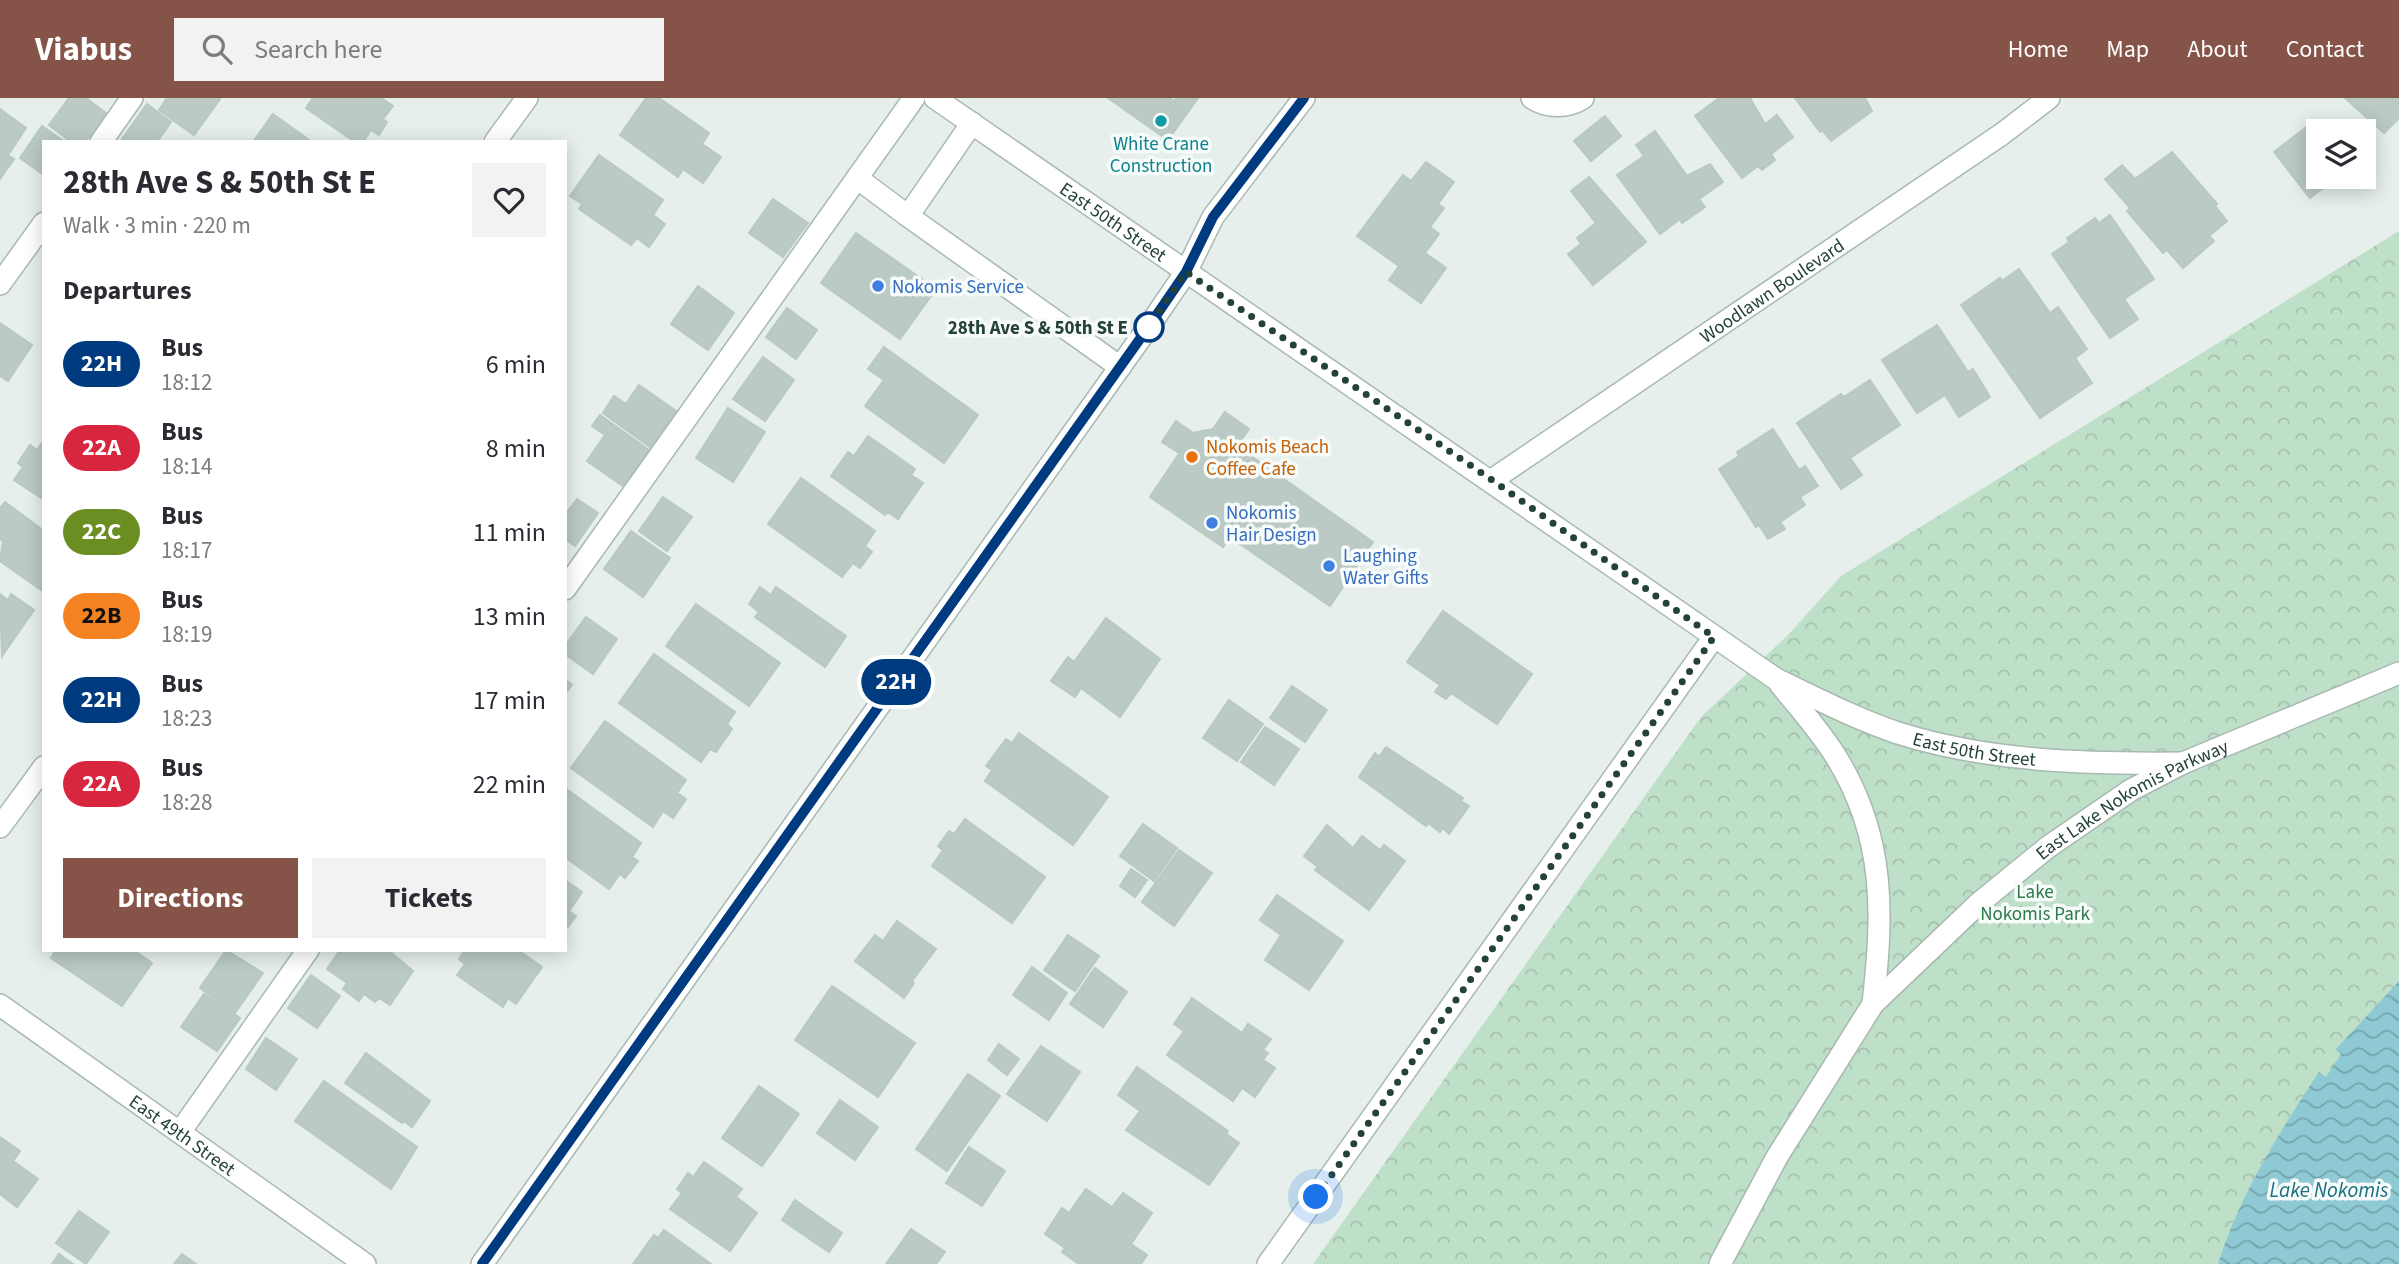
<!DOCTYPE html>
<meta charset="utf-8">
<style>
body{margin:0;font-family:"Source Sans 3",sans-serif;background:#f2f2f3;color:#2b2b33;height:100vh;display:flex;flex-direction:column;font-size:26px;white-space:nowrap}
*{box-sizing:border-box;margin:0}
p{font-size:23px;color:#7c7c81}
.icon{flex:none;width:38px;height:38px;fill:none;stroke:currentColor;stroke-width:2;stroke-linecap:round;stroke-linejoin:round}
.map{position:relative;flex:1;overflow:hidden}
.sheet{position:absolute;left:42px;top:42px;width:525px;height:812px;display:flex;flex-direction:column;background:#fff;border-radius:0px;box-shadow:0 4px 18px #0003}
.sheet>*{flex:none}
.badge{padding:0 14px;border-radius:23px;font-size:24px;line-height:46px}
.tools{position:absolute;left:2306px;top:21px;display:grid;gap:14px}
.tools a{display:grid;place-items:center;width:70px;height:70px;border-radius:0px;background:#fff;box-shadow:0 4px 18px #0003;font-size:35px}
.you{position:absolute;width:35px;height:35px;margin:-18px;border:5px solid #fff;border-radius:50%;background:#1a73e8;box-shadow:0 0 0 10px #1a73e833}
.map>.badge{position:absolute;translate:-50% -50%;box-shadow:0 0 0 4px #fff}
h2{padding:0 21px;font-size:26px;line-height:63px}
.round{display:grid;place-items:center;flex:none;width:74px;height:74px;border-radius:0px;background:#f2f2f3}
.headline{display:flex;align-items:center;justify-content:space-between;height:119px;padding:0 21px}
h1{font-size:33px;font-weight:700;line-height:52px}
.primary-button{display:flex;gap:14px;margin-top:auto;padding:14px 21px}
.primary-button a{flex:1;height:80px;border-radius:0px;background:#855347;color:#fff;font-size:28px;font-weight:700;line-height:80px;text-align:center}
.primary-button a+a{background:#f2f2f3;color:#2b2b33}
ul{padding:0;list-style:none}
li{display:flex;align-items:center;gap:21px;height:84px;padding:0 21px}
li div{flex:1}
li b{display:block;font-size:26px}
li em{font-style:normal}
li .badge{min-width:77px;font-weight:700;text-align:center}
header{display:flex;align-items:center;gap:42px;box-sizing:border-box;height:98px;padding:0 35px;background:#855347;color:#fff}
header strong{font-size:33px}
nav{display:flex;gap:38px;margin-inline-start:auto;font-size:24px}
.search{width:490px;height:63px;background:#f2f2f3;display:flex;align-items:center;gap:18px;box-sizing:border-box;padding:0 24px;border-radius:0px;color:#7c7c81;font-size:26px}
.map>svg:first-child{display:block}
.forest{fill:url(#forest-crowns)}
.water{fill:url(#water-waves)}
.building{fill:#bbcac4;stroke:#b8c9c2;stroke-width:2}
.lines{fill:none;stroke-linecap:round;stroke-linejoin:round}
.minor-casing{stroke:#a8b8b2;stroke-width:24}
.minor{stroke:#fff;stroke-width:21}
.line-casing{stroke:#fff;stroke-width:16}
.line{stroke:#003b80;stroke-width:10}
.walk{stroke:#24423a;stroke-width:7;stroke-dasharray:0 12.6}
.culture-dot{fill:#0f9aa8;stroke:#f7fbf9;stroke-width:2.5}
.shop-dot{fill:#3f7fe0;stroke:#f7fbf9;stroke-width:2.5}
.stop-dot{fill:#fff;stroke:#003b80;stroke-width:3.5}
.food-dot{fill:#e8710a;stroke:#f7fbf9;stroke-width:2.5}
.labels{text-anchor:middle;stroke-width:7;stroke-linejoin:round;paint-order:stroke}
.culture-label{font-size:19px;fill:#0d838f;stroke:#f7fbf9}
.street-label{font-size:19px;fill:#24423a;stroke:#f7fbf9}
.shop-label{font-size:19px;fill:#366cbe;stroke:#f7fbf9;text-anchor:start}
.stop-label{font-size:19px;font-weight:bold;fill:#24423a;stroke:#f7fbf9;text-anchor:end}
.food-label{font-size:19px;fill:#c56008;stroke:#f7fbf9;text-anchor:start}
.park-label{font-size:19px;fill:#2d7a4b;stroke:#f7fbf9}
.water-label{font-size:21px;font-style:italic;fill:#1c6f80;stroke:#f7fbf9}
</style>
<header>
<strong>Viabus</strong>
<div class="search"><svg class="icon" aria-label="search" viewBox="0 0 24 24"><circle cx="10" cy="10" r="6"/><path d="M15 15l6 6"/></svg>Search here</div>
<nav><a>Home</a><a>Map</a><a>About</a><a>Contact</a></nav>
</header>
<div class="map">
<svg width="2399" height="1166" viewBox="0 0 2399 1166">
<defs>
<pattern id="forest-crowns" width="20" height="18" patternUnits="userSpaceOnUse" patternTransform="scale(1.75)"><rect width="20" height="18" fill="#bfe0c8"/><path d="M2 6a3 3 0 1 1 6 0M12 15a3 3 0 1 1 6 0" fill="none" stroke="#a4c1ad"/></pattern>
<pattern id="water-waves" width="16" height="10" patternUnits="userSpaceOnUse" patternTransform="scale(1.75)"><rect width="16" height="10" fill="#8ec9d4"/><path d="M0 5q4-4 8 0t8 0" fill="none" stroke="#74a5ad"/></pattern>
</defs>
<rect width="100%" height="100%" fill="#e6efeb"/>
<polygon class="forest" points="2399,133 2399,1166 1313,1166 1701,619 1787,538 1841,478"/>
<path class="water" d="M2399 883V1166H2218C2239 1098 2280 1033 2319 974L2326 979 2341 956 2336 951Z"/>
<g class="building">
<polygon points="69,0 86,0 106,15 85,44 71,44 49,27"/>
<polygon points="167,0 218,0 220,1 194,37 159,12"/>
<polygon points="313,0 381,0 393,8 383,21 387,24 379,37 371,32 363,44 355,44 306,10"/>
<polygon points="646,0 659,0 709,35 702,46 721,59 703,85 683,71 678,79 620,37"/>
<polygon points="1108,0 1170,0 1174,3 1176,0 1198,0 1168,42"/>
<polygon points="1719,0 1750,0 1765,26 1777,17 1793,39 1771,56 1775,62 1762,72 1758,68 1742,80 1695,18"/>
<polygon points="1795,0 1865,0 1872,13 1831,43 1822,32 1820,34"/>
<polygon points="2345,0 2399,0 2399,20 2384,35"/>
<polygon points="147,6 171,24 157,44 126,44 122,41"/>
<polygon points="0,11 26,30 8,57 14,61 0,81"/>
<polygon points="273,16 312,44 253,44"/>
<polygon points="1605,18 1621,38 1591,63 1574,43"/>
<polygon points="2313,24 2320,33 2319,79 2337,79 2310,100 2274,54"/>
<polygon points="42,28 65,44 44,44 44,77 20,60"/>
<polygon points="1655,33 1687,78 1710,66 1723,84 1699,101 1705,109 1682,125 1680,121 1660,136 1617,77 1644,58 1636,47"/>
<polygon points="2172,54 2217,106 2215,108 2227,123 2209,138 2214,143 2183,170 2167,152 2163,155 2127,113 2130,110 2105,81 2122,67 2135,81"/>
<polygon points="599,57 663,102 653,117 665,126 649,149 637,140 631,147 579,111 582,106 570,98"/>
<polygon points="1426,64 1454,84 1438,106 1444,110 1430,129 1439,136 1425,155 1446,170 1421,205 1389,182 1399,168 1357,138 1403,77 1411,83"/>
<polygon points="1589,79 1646,144 1593,187 1568,156 1581,146 1577,140 1596,125 1571,93"/>
<polygon points="773,101 808,125 783,159 749,135"/>
<polygon points="2110,117 2154,181 2124,201 2138,221 2110,240 2052,156 2069,144 2067,140 2095,120 2099,125"/>
<polygon points="856,135 936,191 900,241 821,185"/>
<polygon points="2019,171 2050,215 2058,209 2087,251 2075,260 2092,285 2040,320 1961,207 2000,180 2002,183"/>
<polygon points="698,188 734,215 708,252 671,226"/>
<polygon points="787,210 817,232 796,261 766,239"/>
<polygon points="0,225 32,247 8,283 0,278"/>
<polygon points="1937,227 1968,274 1973,271 1990,299 1959,319 1945,297 1917,315 1882,262"/>
<polygon points="884,249 978,317 944,365 865,308 884,282 868,271"/>
<polygon points="763,259 794,282 765,323 733,301"/>
<polygon points="1870,282 1900,327 1850,360 1862,377 1841,391 1797,325 1841,296 1844,299"/>
<polygon points="639,287 676,313 650,349 603,315 614,298 626,306"/>
<polygon points="728,310 765,334 733,384 696,360"/>
<polygon points="1225,314 1249,331 1237,348 1213,331"/>
<polygon points="600,317 649,352 623,388 587,363 605,337 592,328"/>
<polygon points="1176,323 1193,335 1179,355 1162,344"/>
<polygon points="1213,331 1373,444 1330,508 1230,439 1223,449 1150,399 1193,335"/>
<polygon points="1773,331 1799,372 1805,368 1818,388 1800,399 1805,407 1780,424 1785,431 1768,441 1759,427 1756,429 1719,371 1739,358 1737,354"/>
<polygon points="868,338 915,371 911,377 923,385 898,421 888,414 885,417 831,378 848,354 854,358"/>
<polygon points="44,342 44,402 14,382 23,369 18,365 30,347 37,352"/>
<polygon points="801,380 875,433 865,448 872,454 860,470 853,465 842,479 768,426"/>
<polygon points="663,399 692,419 667,453 639,433"/>
<polygon points="577,401 598,415 575,448 565,441 565,417"/>
<polygon points="5,404 44,433 44,494 0,463 3,443 0,441 0,410"/>
<polygon points="631,433 670,460 643,499 604,471"/>
<polygon points="760,489 771,497 776,489 846,538 825,569 755,519 759,514 749,506"/>
<polygon points="0,496 8,502 11,496 34,512 2,558"/>
<polygon points="696,506 780,565 749,608 666,548"/>
<polygon points="1443,513 1532,576 1497,626 1451,595 1446,601 1435,594 1440,587 1407,564"/>
<polygon points="586,519 617,541 593,576 565,556 565,548"/>
<polygon points="1106,520 1160,561 1120,619 1081,590 1075,599 1051,583 1068,559 1074,564"/>
<polygon points="654,556 735,614 727,626 732,631 716,654 710,651 701,664 619,605"/>
<polygon points="565,581 572,587 565,596"/>
<polygon points="1292,588 1327,612 1305,644 1270,620"/>
<polygon points="1229,602 1263,626 1237,663 1203,640"/>
<polygon points="605,623 686,682 677,695 686,701 673,720 663,713 653,729 571,670"/>
<polygon points="1265,629 1299,651 1274,687 1241,664"/>
<polygon points="1019,635 1108,699 1073,747 985,683 992,672 986,668 1006,641 1012,645"/>
<polygon points="1386,649 1463,700 1461,703 1469,708 1449,736 1443,730 1440,734 1428,725 1426,728 1359,679 1375,655 1379,659"/>
<polygon points="565,690 641,745 632,759 638,763 625,780 620,776 609,791 565,759"/>
<polygon points="965,721 1045,779 1012,825 932,768 943,752 938,748 949,733 954,736"/>
<polygon points="1143,726 1177,750 1154,783 1120,758"/>
<polygon points="1327,727 1353,750 1362,738 1380,752 1384,747 1405,763 1369,812 1315,772 1318,769 1304,758"/>
<polygon points="1179,752 1212,775 1174,828 1142,804"/>
<polygon points="1131,771 1147,782 1135,799 1120,788"/>
<polygon points="565,782 582,794 569,813 576,818 568,829 565,827"/>
<polygon points="1277,797 1343,843 1309,892 1265,862 1281,837 1260,822"/>
<polygon points="897,823 936,851 912,883 914,885 904,900 855,863 875,837 883,843"/>
<polygon points="1068,837 1099,858 1075,893 1044,872"/>
<polygon points="56,852 133,852 152,865 122,908 51,860"/>
<polygon points="226,852 263,875 235,915 200,890"/>
<polygon points="340,852 388,852 413,873 390,907 379,900 375,904 364,896 359,903 343,891 347,885 327,871"/>
<polygon points="465,852 518,852 542,869 516,906 508,900 503,909 457,877 465,866 459,861"/>
<polygon points="1032,869 1067,895 1049,922 1013,897"/>
<polygon points="1095,870 1127,894 1103,929 1070,906"/>
<polygon points="311,877 340,898 317,930 288,910"/>
<polygon points="832,888 915,945 878,999 795,942"/>
<polygon points="204,896 240,920 217,953 181,929"/>
<polygon points="1192,900 1242,935 1248,926 1271,941 1263,952 1268,955 1263,962 1275,970 1255,999 1242,990 1233,1003 1167,957 1184,933 1174,926"/>
<polygon points="266,940 297,961 276,992 246,971"/>
<polygon points="999,946 1019,961 1007,977 988,962"/>
<polygon points="1041,948 1080,974 1047,1023 1007,996"/>
<polygon points="366,955 430,1003 412,1029 404,1023 402,1025 345,985"/>
<polygon points="1137,969 1228,1033 1226,1036 1239,1045 1209,1087 1126,1032 1140,1013 1118,997"/>
<polygon points="968,976 1000,998 947,1073 916,1051"/>
<polygon points="324,983 417,1049 391,1091 295,1023"/>
<polygon points="759,988 799,1016 762,1068 722,1040"/>
<polygon points="840,1002 878,1029 855,1062 817,1035"/>
<polygon points="0,1039 20,1053 13,1063 38,1081 17,1109 0,1096"/>
<polygon points="969,1049 1005,1073 982,1108 946,1085"/>
<polygon points="704,1064 742,1091 736,1099 757,1115 730,1153 670,1111 682,1095 677,1091 688,1075 693,1079"/>
<polygon points="1086,1091 1112,1109 1123,1095 1152,1115 1131,1146 1147,1157 1141,1166 1079,1166 1062,1154 1065,1150 1045,1136 1062,1110 1069,1115"/>
<polygon points="795,1102 842,1135 829,1154 782,1122"/>
<polygon points="79,1113 109,1134 86,1166 56,1145"/>
<polygon points="911,1131 945,1154 936,1166 886,1166"/>
<polygon points="664,1132 711,1166 633,1166 654,1137 658,1140"/>
<polygon points="59,1156 73,1166 52,1166"/>
<polygon points="182,1156 196,1166 174,1166"/>
</g>
<g class="lines">
<g class="minor-casing">
<g id="minor">
<path id="s1" d="M935 0 1776 581C1816 600 1856 621 1898 635 1990 664 2087 666 2183 665"/>
<path d="M1532 0C1547 10 1568 10 1583 0"/>
<polyline points="101,44 132,0"/>
<polyline points="495,44 527,0"/>
<polyline points="857,80 908,118 972,25"/>
<polyline points="908,118 1120,269"/>
<polyline points="0,186 44,125"/>
<path id="s2" d="M1492 382 2002 36 2049 0"/>
<polyline points="565,491 914,0"/>
<path d="M1780 586C1800 611 1822 635 1838 662 1886 742 1883 817 1873 906"/>
<polyline points="0,729 44,669"/>
<path id="s3" d="M0 907 365 1166"/>
<polyline points="180,1034 308,852"/>
<polyline points="482,1166 1147,231 1186,174 1213,119 1304,0"/>
<polyline points="1268,1166 1714,539"/>
<path id="s4" d="M1720 1166 1777 1059 1873 906 1978 806 2048 749 2131 692 2183 665 2399 575"/>
</g>
</g>
<use href="#minor" class="minor"/>
</g>
<g class="lines">
<g class="line-casing">
<polyline id="line" points="482,1166 1147,231 1186,174 1213,119 1304,0"/>
</g>
<use href="#line" class="line"/>
<polyline class="walk" points="1149,229 1147,231 1186,174 1492,382 1714,539 1316,1099"/>
</g>
<circle class="culture-dot" cx="1161" cy="23" r="7"/>
<g class="shop-dot">
<circle cx="878" cy="188" r="7"/>
<circle cx="1212" cy="425" r="7"/>
<circle cx="1329" cy="468" r="7"/>
</g>
<circle class="stop-dot" cx="1149" cy="229" r="14"/>
<circle class="food-dot" cx="1192" cy="359" r="7"/>
<g class="labels">
<g class="culture-label">
<text x="1161" y="52">White Crane<tspan x="1161" dy="22">Construction</tspan></text>
</g>
<g class="street-label">
<text dy="7" stroke="none"><textPath href="#s1" startOffset="217">East 50th Street</textPath></text>
<text dy="7" stroke="none"><textPath href="#s2" startOffset="338">Woodlawn Boulevard</textPath></text>
<text dy="7" stroke="none"><textPath href="#s1" startOffset="1234">East 50th Street</textPath></text>
<text dy="7" stroke="none"><textPath href="#s4" startOffset="634">East Lake Nokomis Parkway</textPath></text>
<text dy="7" stroke="none"><textPath href="#s3" startOffset="224">East 49th Street</textPath></text>
</g>
<g class="shop-label">
<text x="892" y="195">Nokomis Service</text>
<text x="1226" y="421">Nokomis<tspan x="1226" dy="22">Hair Design</tspan></text>
<text x="1343" y="464">Laughing<tspan x="1343" dy="22">Water Gifts</tspan></text>
</g>
<g class="stop-label">
<text x="1128" y="236">28th Ave S &amp; 50th St E</text>
</g>
<g class="food-label">
<text x="1206" y="355">Nokomis Beach<tspan x="1206" dy="22">Coffee Cafe</tspan></text>
</g>
<g class="park-label">
<text x="2035" y="800">Lake<tspan x="2035" dy="22">Nokomis Park</tspan></text>
</g>
<g class="water-label">
<text x="2329" y="1099">Lake Nokomis</text>
</g>
</g>
</svg>
<div class="tools">
<a><svg class="icon" aria-label="layers" viewBox="0 0 24 24"><path d="M12 4l9 5-9 5-9-5zM3 14l9 5 9-5"/></svg></a>
</div>
<div class="you" style="left:1316px;top:1099px"></div>
<b class="badge" style="left:896px;top:584px;background:#003b80;color:#fff">22H</b>
<section class="sheet">
<div class="headline"><div><h1>28th Ave S &amp; 50th St E</h1><p>Walk · 3 min · 220 m</p></div><a class="round"><svg class="icon" aria-label="heart" viewBox="0 0 24 24"><path d="M12 20l-8-8c-3-5 5-10 8-4 3-6 11-1 8 4z"/></svg></a></div>
<h2>Departures</h2>
<ul>
<li><span class="badge" style="background:#003b80;color:#fff">22H</span><div><b>Bus</b><p>18:12</p></div><em>6 min</em></li>
<li><span class="badge" style="background:#d7263d;color:#fff">22A</span><div><b>Bus</b><p>18:14</p></div><em>8 min</em></li>
<li><span class="badge" style="background:#6b8e23;color:#fff">22C</span><div><b>Bus</b><p>18:17</p></div><em>11 min</em></li>
<li><span class="badge" style="background:#f58220;color:#111">22B</span><div><b>Bus</b><p>18:19</p></div><em>13 min</em></li>
<li><span class="badge" style="background:#003b80;color:#fff">22H</span><div><b>Bus</b><p>18:23</p></div><em>17 min</em></li>
<li><span class="badge" style="background:#d7263d;color:#fff">22A</span><div><b>Bus</b><p>18:28</p></div><em>22 min</em></li>
</ul>
<div class="primary-button"><a>Directions</a><a>Tickets</a></div>
</section>
</div>
